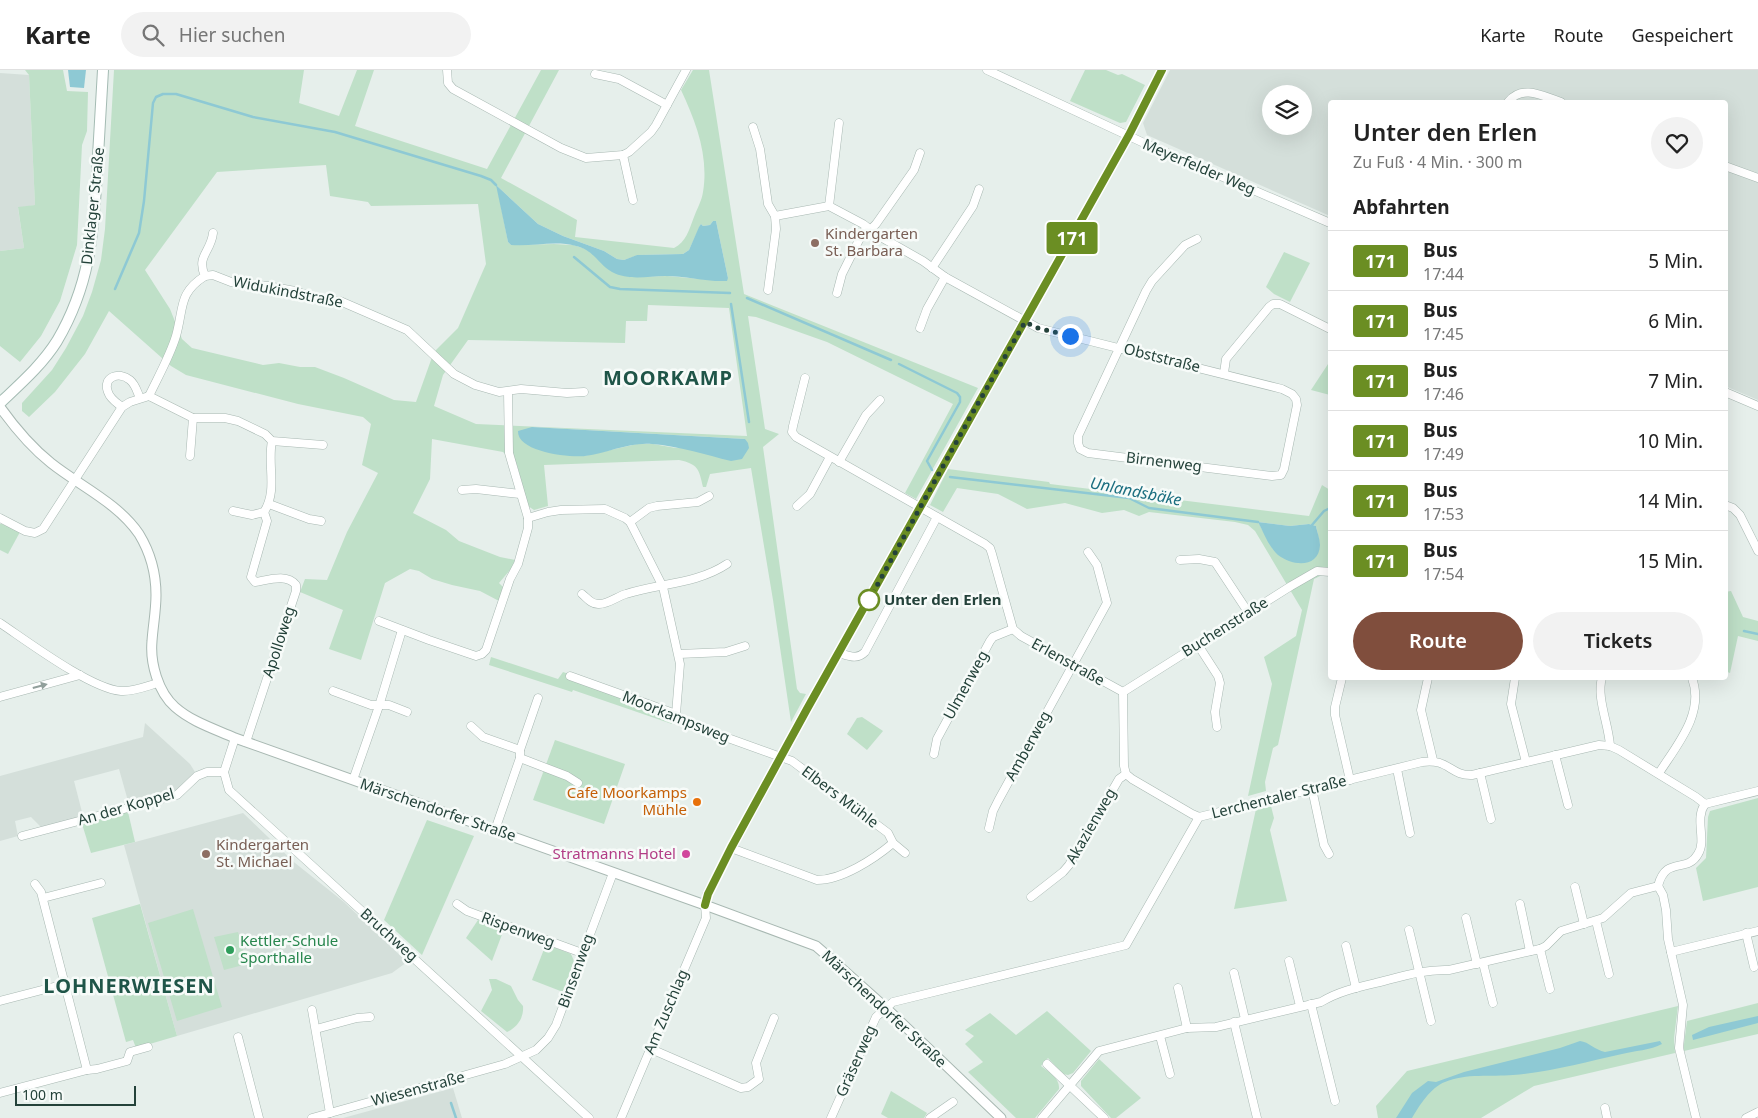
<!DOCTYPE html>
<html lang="de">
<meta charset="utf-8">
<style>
body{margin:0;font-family:"Noto Sans",sans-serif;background:#f2f2f2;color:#222;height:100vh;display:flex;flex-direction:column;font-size:19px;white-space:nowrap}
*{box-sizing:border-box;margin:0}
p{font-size:16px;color:#767676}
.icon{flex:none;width:28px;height:28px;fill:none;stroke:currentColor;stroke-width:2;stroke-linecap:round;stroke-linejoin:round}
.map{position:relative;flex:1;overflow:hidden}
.drawer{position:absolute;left:1328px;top:30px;width:400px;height:580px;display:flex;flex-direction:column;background:#fff;border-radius:5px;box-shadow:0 5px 20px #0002}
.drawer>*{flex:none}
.badge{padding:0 10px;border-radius:4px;font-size:18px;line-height:32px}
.fabs{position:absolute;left:1262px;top:15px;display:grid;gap:10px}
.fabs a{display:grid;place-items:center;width:50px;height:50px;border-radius:50%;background:#fff;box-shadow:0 5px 20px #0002;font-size:25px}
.scale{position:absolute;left:15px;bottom:12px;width:121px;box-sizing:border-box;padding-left:5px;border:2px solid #24423a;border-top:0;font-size:14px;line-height:18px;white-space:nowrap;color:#24423a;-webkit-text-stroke:4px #f7fbf9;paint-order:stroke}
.you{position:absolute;width:25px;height:25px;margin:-12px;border:4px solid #fff;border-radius:50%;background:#1a73e8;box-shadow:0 0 0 8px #1a73e833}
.map>.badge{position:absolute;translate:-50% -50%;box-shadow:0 0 0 2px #fff}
h2{padding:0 25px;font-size:19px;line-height:45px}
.round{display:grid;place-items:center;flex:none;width:52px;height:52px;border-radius:26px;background:#f2f2f2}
.overview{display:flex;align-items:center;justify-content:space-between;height:85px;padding:0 25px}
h1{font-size:24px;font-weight:600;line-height:38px}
.action{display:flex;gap:10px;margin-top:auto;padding:10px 25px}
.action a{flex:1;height:58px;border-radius:30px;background:#804e3d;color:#fff;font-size:20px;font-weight:600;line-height:58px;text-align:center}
.action a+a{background:#f2f2f2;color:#222}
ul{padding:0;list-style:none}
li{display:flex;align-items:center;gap:15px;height:60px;padding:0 25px;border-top:1px solid #e0e0e0}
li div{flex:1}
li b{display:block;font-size:19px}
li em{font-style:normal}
li .badge{min-width:55px;font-weight:700;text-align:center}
header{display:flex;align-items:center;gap:30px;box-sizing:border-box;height:70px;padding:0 25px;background:#fff;border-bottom:1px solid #e0e0e0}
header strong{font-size:24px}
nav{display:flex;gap:28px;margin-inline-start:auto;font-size:18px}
.search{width:350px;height:45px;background:#f2f2f2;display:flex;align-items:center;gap:12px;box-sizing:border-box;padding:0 18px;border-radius:28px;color:#767676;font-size:19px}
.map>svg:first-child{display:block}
.built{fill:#d4dfda;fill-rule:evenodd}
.green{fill:#bfe0c8;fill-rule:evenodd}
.water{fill:#8ec9d4}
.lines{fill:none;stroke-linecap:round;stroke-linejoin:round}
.stream{stroke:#8ec9d4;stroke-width:2.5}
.minor-casing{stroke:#a8b8b2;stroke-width:9}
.tertiary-casing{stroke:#a8b8b2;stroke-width:11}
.secondary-casing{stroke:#a4bbb3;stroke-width:12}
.minor{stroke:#fff;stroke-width:8}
.tertiary{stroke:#fff;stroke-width:9}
.secondary{stroke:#fff;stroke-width:10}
.oneway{fill:#92a09c}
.line-casing{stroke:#fff;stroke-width:11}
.line{stroke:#6b8e23;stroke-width:8}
.walk{stroke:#24423a;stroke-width:5;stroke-dasharray:0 9}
.education-dot{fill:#8d6e63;stroke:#f7fbf9;stroke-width:2}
.stop-dot{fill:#fff;stroke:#6b8e23;stroke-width:2.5}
.food-dot{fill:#e8710a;stroke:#f7fbf9;stroke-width:2}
.hotel-dot{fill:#d1479c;stroke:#f7fbf9;stroke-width:2}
.leisure-dot{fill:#2e9e5b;stroke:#f7fbf9;stroke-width:2}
.labels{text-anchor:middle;stroke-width:5;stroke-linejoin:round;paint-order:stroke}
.street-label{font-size:15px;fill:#24423a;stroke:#f7fbf9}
.education-label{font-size:15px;fill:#785e54;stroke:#f7fbf9;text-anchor:start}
.stop-label{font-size:15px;font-weight:bold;fill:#24423a;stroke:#f7fbf9;text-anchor:start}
.food-label{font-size:15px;fill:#c56008;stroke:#f7fbf9;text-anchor:end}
.hotel-label{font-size:15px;fill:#b23c85;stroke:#f7fbf9;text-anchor:end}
.leisure-label{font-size:15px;fill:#27864d;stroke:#f7fbf9;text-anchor:start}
.water-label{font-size:16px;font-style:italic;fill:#1c6f80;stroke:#f7fbf9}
.district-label{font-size:20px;font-weight:bold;letter-spacing:1px;fill:#1f5548;stroke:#f7fbf9}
</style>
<header>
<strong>Karte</strong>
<div class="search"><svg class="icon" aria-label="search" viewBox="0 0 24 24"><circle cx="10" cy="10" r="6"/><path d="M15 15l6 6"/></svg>Hier suchen</div>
<nav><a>Karte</a><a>Route</a><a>Gespeichert</a></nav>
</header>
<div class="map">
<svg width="1758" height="1048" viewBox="0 0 1758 1048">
<rect width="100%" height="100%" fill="#e6efeb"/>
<g class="built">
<path d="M1170 0H1758V330L1725 316V32H1330V146L1147 65 1143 53ZM1271 24H1304V56H1271Z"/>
<polygon points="0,3 29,5 35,135 18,138 24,178 0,181"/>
<polygon points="145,653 190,694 195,702 177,722 149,728 148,726 128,731 119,699 74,711 83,746 42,758 31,747 15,751 18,766 0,771 0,706 143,667"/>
<polygon points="243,743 295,793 344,832 407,892 392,903 177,966 124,775"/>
<polygon points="453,1018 462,1048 343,1048"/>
</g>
<g class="green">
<polygon points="25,0 63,0 67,21 88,22 87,61 82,75 77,175 60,231 41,266 20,292 0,276 0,181 24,178 18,137 35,135 29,5"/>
<path d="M114 0H304L299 33 339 46 357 0H374L355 56 487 99 541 0H559L501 108 577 150 575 167 674 178C686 172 689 160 694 147 697 139 702 130 703 122 709 86 696 52 681 20L693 0H709L744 224 978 318 916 429 905 423 953 334 827 272 756 247 748 246 765 359 779 364 763 377 797 619 800 623 806 624 791 652 773 530 751 398 710 404 706 417H703C699 399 698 394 679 390L544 395 548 436 534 440 528 436 517 395 503 382 432 369 430 409 413 443 446 460 459 471 500 487 515 490V494L499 513 503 517 499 531 480 521 452 515 432 509 419 501 410 499 385 513 361 590 329 579 343 540 300 522 305 509 327 510 347 462 378 403 362 395 371 354 363 347 298 334 186 305 171 296 109 241 85 284 55 322 29 347 22 341V333L52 300 66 278 83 246 92 222 101 190 105 159ZM326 95 330 126 368 132 371 136 478 134 486 194 458 258 436 280 431 290 416 332 394 330 344 308 315 297H300L279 293 263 295 192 278 182 269 170 239 145 200 217 102ZM497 116 538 154 563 166 604 181 617 189 624 190 638 185 683 184 689 180 701 154 703 156 710 155 713 151H716L728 208 724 211 667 206 629 207 586 179 573 175 554 174 511 175 508 172ZM648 235 729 238 747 366 476 354 434 336 443 305 468 270 625 273 626 251H647ZM532 357 745 369 676 378 653 374H637L584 386Z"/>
<polygon points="1085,0 1106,0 1118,5 1122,4 1145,15 1126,52 1120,53 1070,31"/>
<polygon points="1284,182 1310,193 1290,232 1274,224 1266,217"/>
<polygon points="1330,291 1330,325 1311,320"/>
<path d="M948 399 1049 412 1050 414 1309 446 1322 415 1330 420V504L1320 506 1314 509 1278 675 1273 678 1265 712 1266 721 1248 726 1272 614 1264 587 1296 566 1302 540 1255 461 1248 455 1235 452 1149 442 1139 446 1124 440 1102 443 1065 433 1027 439 998 424 957 418 943 442 930 435ZM1258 452 1290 456 1309 454 1316 456 1320 475 1273 479Z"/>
<polygon points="0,454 2,454 20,462 8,484 0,480"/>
<polygon points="1731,521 1743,547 1758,551 1758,571 1738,566 1730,603 1725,601 1725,522"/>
<polygon points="491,587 558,609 563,602 670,639 672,654 573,620 572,622 489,595"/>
<polygon points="862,647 883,661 867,680 847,664 857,648"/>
<polygon points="555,670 625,694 604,754 533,730"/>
<polygon points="1758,728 1758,817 1703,831 1696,798 1706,788 1708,747 1710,741"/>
<polygon points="1271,736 1274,748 1270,760 1287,831 1234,839 1256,739"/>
<polygon points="128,742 135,772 91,783 82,754"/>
<polygon points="427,750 474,766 422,885 384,850"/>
<polygon points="140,834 177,966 136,978 133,970 126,972 92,848"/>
<polygon points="193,839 222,937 177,951 148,853"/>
<polygon points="478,850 504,859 492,891 466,868"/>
<polygon points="238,862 247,894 224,900 214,867"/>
<polygon points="546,874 571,884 574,891 563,922 532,910"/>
<path d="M489 909H496L511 916 518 930 523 936C524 947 518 957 507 962L481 941 492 920Z"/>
<polygon points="1758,933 1758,964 1684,981 1684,974 1687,951"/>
<polygon points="1678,936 1674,968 1675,983 1534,1016 1481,1048 1378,1048 1376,1036 1407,1001"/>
<path d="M1047 941 1091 981 1073 1003 1068 1005 1063 1004 1048 988 1041 996C1049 1002 1060 1008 1059 1019L1035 1048H1016L968 1002 983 992 965 974 974 966 965 960 990 943 1016 965Z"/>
<polygon points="1099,989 1141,1028 1116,1048 1111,1048 1081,1016 1081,1011"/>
<polygon points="891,1021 927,1043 924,1048 888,1048 881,1044"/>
</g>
<g class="water">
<polygon points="68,0 86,0 84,18 70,17"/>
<path d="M496 115 538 154 563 166 604 181 617 189 624 190 637 185 683 184 689 180 699 157 701 154 703 156 710 155 713 151H716L728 208 727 211C706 212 686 206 665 206 648 206 629 211 612 202 598 194 594 180 576 176 555 170 532 177 511 175L508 172Z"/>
<path d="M532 357 745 369 748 373 749 378 742 389 731 391C706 385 679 376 652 374 629 372 608 383 585 386 570 388 517 382 518 361Z"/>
<path d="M1258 452 1290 456 1309 454 1316 456C1317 462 1320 469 1320 475 1319 499 1292 496 1278 485 1268 476 1264 463 1258 452Z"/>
<polygon points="1758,946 1758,953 1693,970 1692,965 1709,957"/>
<path d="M1580 971C1589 972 1595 980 1605 982L1660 971 1662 974C1651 980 1634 981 1622 984 1586 992 1550 1002 1513 1005 1491 1007 1466 1003 1445 1012 1431 1017 1419 1036 1412 1048H1396L1412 1023 1428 1011 1436 1012 1464 1002 1560 978Z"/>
</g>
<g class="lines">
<g class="stream">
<polyline points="574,187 610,217 620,219 730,223"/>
<polyline points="115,219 139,163 144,131 153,33 156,27 163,24 176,24 253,47 335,62 481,106 491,110 496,115"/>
<polyline points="747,228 891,290"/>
<polyline points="731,234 749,352"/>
<polyline points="899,294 957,323 960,327 960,332 927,391 932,400"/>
<polyline points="950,407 1129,428 1149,438 1258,452"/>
<polyline points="1312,455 1324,441 1330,438"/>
<polyline points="1744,561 1758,564"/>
<polyline points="451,1033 456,1048"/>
</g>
<g class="minor-casing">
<g id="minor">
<polyline points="447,0 448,13 453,19 561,78 586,88 623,85 629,82 651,62 656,55 686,0"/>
<polyline points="987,0 1144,73 1330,153"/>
<polyline points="595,4 619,9 667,35"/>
<path d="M1508 32C1522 14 1543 26 1561 32"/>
<polyline points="753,57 760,79 768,134 775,146 776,159 768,220"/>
<polyline points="623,85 633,130"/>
<polyline points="1725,96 1758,108"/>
<polyline points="829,136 839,53"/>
<polyline points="775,146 829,136 863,154 879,166 923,191 945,207 1038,258 1282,319 1292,324 1296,329 1297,335 1284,399 1281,405 1272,406 1088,383 1080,379 1078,373 1078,366 1146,221 1152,211 1185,175 1197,169"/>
<polyline points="932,198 973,136 979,119"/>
<polyline points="205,206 213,205 231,212 268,216 295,221 320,229 340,231 407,260 454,304 475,315 499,322 521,319 567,323 584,322"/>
<polyline points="837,223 842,204 863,162 871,159 876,154 914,100 920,83"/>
<polyline points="920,258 927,239 945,207"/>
<polyline points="1224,303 1226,289 1269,237 1273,234 1280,234 1330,259"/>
<polyline points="805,308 793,356 792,362 796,367 985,474 990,478 992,484 1013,559 1021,566 1123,622"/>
<polyline points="1725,322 1758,336"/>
<path d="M149 326C158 307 170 286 176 266 184 238 178 223 205 206 196 186 211 182 213 163"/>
<path d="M122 337C117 333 110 329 108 322 102 307 119 301 130 310 136 315 137 322 140 328"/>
<polyline points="190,386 193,348"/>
<polyline points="839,392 866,345 880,330"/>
<polyline points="462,420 476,419 520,424"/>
<polyline points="269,434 309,449 321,451"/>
<polyline points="1725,435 1733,438 1740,445 1758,481"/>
<polyline points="797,436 810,424 830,387"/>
<path d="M233 441 252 445 264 442C278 420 267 395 272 371"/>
<polyline points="0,448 25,461 35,463 43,459 122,337 130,332 149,326 193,348 225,348 238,351 265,364 272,371 323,375"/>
<polyline points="528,448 548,442 561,440 605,439 625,448 630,452 663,517 680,594 676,644"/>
<polyline points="630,452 649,438 657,436 698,432 709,426"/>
<polyline points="1180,490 1199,489 1215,492 1248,542"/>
<path d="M582 524C587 528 591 534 598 534 607 535 618 526 626 524 660 513 697 514 727 494"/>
<polyline points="379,551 429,570 476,586 482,584 486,580 510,509 518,494 528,458 528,448 509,383 508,322"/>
<path d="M0 553C27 571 91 619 121 621 133 622 147 616 158 613"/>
<polyline points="1198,575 1218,606 1220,613 1215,642 1217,657"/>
<path d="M839 583C849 586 857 590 865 582L937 447"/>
<polyline points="679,584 726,582 745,576"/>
<polyline points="570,606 676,644 682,651 689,654 792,691 888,763 893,773 905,783"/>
<polyline points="1342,608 1335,637 1335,645 1350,710"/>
<polyline points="1428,608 1421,640 1433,690"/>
<polyline points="1515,608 1511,634 1526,692"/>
<path d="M1602 608C1596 627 1609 655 1610 676"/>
<polyline points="333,621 371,635 389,635 407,642"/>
<polyline points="1123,622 1291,516 1317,501 1330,502"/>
<polyline points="1123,622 1124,696 1126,704 1132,709 1192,744 1199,747"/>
<polyline points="0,627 80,605"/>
<polyline points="471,656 483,667 520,680"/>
<polyline points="235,668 224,702 229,720 589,1048"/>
<path d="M246 672 296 521V515C287 503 268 510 255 512L251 507 267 451 264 442"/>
<polyline points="934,684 937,669 990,571 993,567 1013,559"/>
<polyline points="1555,685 1568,735"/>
<polyline points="520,688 567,706 578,713"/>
<polyline points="1397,699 1410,763"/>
<polyline points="1480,703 1491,749"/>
<path d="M1659 703C1677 675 1705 643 1692 608"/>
<polyline points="353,710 379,636 402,560"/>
<polyline points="1312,719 1324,775 1329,784"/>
<polyline points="1705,734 1758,721"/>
<polyline points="989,758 993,741 998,731 1107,533 1097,495 1088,482"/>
<polyline points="495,760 520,688 520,680 538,628"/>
<polyline points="22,766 177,725 197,706 207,702 224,702"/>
<path d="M731 778 817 810C842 810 874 789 893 773"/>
<polyline points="35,814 41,822 87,1000"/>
<polyline points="1658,816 1663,825 1666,840 1668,869 1683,935 1679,978 1696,1048"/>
<path d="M1658 816C1666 785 1687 804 1698 784 1707 770 1694 749 1705 734"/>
<polyline points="1575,817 1584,854"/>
<polyline points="1031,827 1063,802 1069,795 1119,709 1126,704"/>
<polyline points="43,828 101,813"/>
<polyline points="457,834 467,841 582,883"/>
<polyline points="1520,834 1530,881"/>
<polyline points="1466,848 1477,894"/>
<polyline points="1596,851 1609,904"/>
<polyline points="1409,860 1431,951"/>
<polyline points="1746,863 1754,897"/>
<polyline points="1346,876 1356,918"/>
<polyline points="1540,879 1550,919"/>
<polyline points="1671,882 1758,861"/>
<polyline points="1289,891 1300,936"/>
<polyline points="1483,893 1493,933"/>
<polyline points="1234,903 1245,949"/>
<polyline points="1178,918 1187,958"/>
<polyline points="0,931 65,914"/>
<polyline points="1311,934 1335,1031"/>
<polyline points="312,940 330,1043"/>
<polyline points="1234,952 1257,1048"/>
<polyline points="316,959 357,948 370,947"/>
<polyline points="1160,966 1170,1004"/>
<polyline points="238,967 259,1048"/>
<polyline points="651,979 741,1018 748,1017 759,1009 756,993 774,948"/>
<polyline points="1047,994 1104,1048"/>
<polyline points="0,1023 87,1000 97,999 127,991 130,982 148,977"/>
<polyline points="1605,1038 1607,1048"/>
<polyline points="312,1048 505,994 536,980 548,968 556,955 613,803"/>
<polyline points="621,1048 706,848 705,835 707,824 807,639 1129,65 1162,0"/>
<path d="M831 1048 876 947 893 932 1126 875 1199 747 1422 692C1449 688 1450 706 1472 705L1599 675 1610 676 1619 680 1696 727 1705 734"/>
<polyline points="930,1048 953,1032"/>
<path d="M1042 1048 1099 981 1187 958 1216 957 1321 932C1339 921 1359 917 1380 912 1403 906 1425 899 1449 900L1540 879 1546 876 1561 861 1603 848 1631 823 1658 816"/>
<polyline points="1746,1048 1758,1042"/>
</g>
</g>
<g class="tertiary-casing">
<path id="tertiary" d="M0 337C15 358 31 377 51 393 80 416 118 433 139 464 150 482 156 504 156 525 156 541 153 556 152 571 150 593 158 622 175 637 192 652 215 659 235 668L705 835 816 876 831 889 886 938 1001 1048"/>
</g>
<g class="secondary-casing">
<path id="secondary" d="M0 333C20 314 42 295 57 271 90 215 93 166 97 103 99 69 101 34 103 0"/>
</g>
<use href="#minor" class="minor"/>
<use href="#tertiary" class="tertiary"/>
<use href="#secondary" class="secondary"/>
</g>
<defs><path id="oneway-solid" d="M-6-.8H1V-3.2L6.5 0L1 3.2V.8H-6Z" transform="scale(1.25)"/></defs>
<use class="oneway" href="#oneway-solid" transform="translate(40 616) rotate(-15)"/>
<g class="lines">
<g class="line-casing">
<polyline id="line" points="705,835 708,824 731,778 807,639 1129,65 1162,0"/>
</g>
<use href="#line" class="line"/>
<polyline class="walk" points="869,530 973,342 1025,252 1038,258 1070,266"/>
</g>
<g class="education-dot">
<circle cx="815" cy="173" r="5"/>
<circle cx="206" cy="784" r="5"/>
</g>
<circle class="stop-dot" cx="869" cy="530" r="10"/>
<circle class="food-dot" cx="697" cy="732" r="5"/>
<circle class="hotel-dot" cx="686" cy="784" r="5"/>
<circle class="leisure-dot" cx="230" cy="880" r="5"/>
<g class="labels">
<g class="street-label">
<text transform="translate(1199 97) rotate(23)" y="5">Meyerfelder Weg</text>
<text transform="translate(93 136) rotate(-84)" y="5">Dinklager Straße</text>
<text transform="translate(288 222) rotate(11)" y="5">Widukindstraße</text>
<text transform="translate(1162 288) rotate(14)" y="5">Obststraße</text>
<text transform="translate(1164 392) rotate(7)" y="5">Birnenweg</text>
<text transform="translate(1225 557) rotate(-32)" y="5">Buchenstraße</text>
<text transform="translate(279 572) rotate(-72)" y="5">Apolloweg</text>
<text transform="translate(1068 592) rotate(29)" y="5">Erlenstraße</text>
<text transform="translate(966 615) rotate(-61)" y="5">Ulmenweg</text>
<text transform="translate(676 647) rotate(22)" y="5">Moorkampsweg</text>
<text transform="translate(1028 676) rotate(-61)" y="5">Amberweg</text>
<text transform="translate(840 727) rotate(37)" y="5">Elbers Mühle</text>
<text transform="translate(1279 727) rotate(-14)" y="5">Lerchentaler Straße</text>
<text transform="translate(126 737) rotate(-16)" y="5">An der Koppel</text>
<text transform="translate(438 740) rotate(19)" y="5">Märschendorfer Straße</text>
<text transform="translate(1091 756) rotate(-60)" y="5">Akazienweg</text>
<text transform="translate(518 860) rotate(20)" y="5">Rispenweg</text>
<text transform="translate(389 865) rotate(42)" y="5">Bruchweg</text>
<text transform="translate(576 901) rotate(-70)" y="5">Binsenweg</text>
<text transform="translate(884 939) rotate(43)" y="5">Märschendorfer Straße</text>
<text transform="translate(666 942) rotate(-67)" y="5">Am Zuschlag</text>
<text transform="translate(856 991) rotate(-66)" y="5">Gräserweg</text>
<text transform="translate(418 1019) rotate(-15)" y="5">Wiesenstraße</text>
</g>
<g class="education-label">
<text x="825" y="169">Kindergarten<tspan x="825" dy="17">St. Barbara</tspan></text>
<text x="216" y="780">Kindergarten<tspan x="216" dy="17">St. Michael</tspan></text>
</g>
<g class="stop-label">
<text x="884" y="535">Unter den Erlen</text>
</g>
<g class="food-label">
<text x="687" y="728">Cafe Moorkamps<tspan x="687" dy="17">Mühle</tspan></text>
</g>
<g class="hotel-label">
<text x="676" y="789">Stratmanns Hotel</text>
</g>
<g class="leisure-label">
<text x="240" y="876">Kettler-Schule<tspan x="240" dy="17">Sporthalle</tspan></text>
</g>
<g class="water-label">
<text transform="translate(1136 421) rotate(11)" y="6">Unlandsbäke</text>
</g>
<g class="district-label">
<text x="668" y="315">MOORKAMP</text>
<text x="129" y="923">LOHNERWIESEN</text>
</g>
</g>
</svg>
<div class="fabs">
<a><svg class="icon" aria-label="layers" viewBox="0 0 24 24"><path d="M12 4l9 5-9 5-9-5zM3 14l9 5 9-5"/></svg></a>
</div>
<div class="scale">100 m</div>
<div class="you" style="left:1070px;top:266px"></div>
<b class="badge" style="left:1072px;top:168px;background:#6b8e23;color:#fff">171</b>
<section class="drawer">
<div class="overview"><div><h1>Unter den Erlen</h1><p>Zu Fuß · 4 Min. · 300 m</p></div><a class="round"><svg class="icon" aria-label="heart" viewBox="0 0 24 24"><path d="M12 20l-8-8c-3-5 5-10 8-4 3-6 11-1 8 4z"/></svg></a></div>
<h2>Abfahrten</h2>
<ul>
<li><span class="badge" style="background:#6b8e23;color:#fff">171</span><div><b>Bus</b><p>17:44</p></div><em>5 Min.</em></li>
<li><span class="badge" style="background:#6b8e23;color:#fff">171</span><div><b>Bus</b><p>17:45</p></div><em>6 Min.</em></li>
<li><span class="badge" style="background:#6b8e23;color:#fff">171</span><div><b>Bus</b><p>17:46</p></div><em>7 Min.</em></li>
<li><span class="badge" style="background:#6b8e23;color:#fff">171</span><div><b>Bus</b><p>17:49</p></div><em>10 Min.</em></li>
<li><span class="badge" style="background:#6b8e23;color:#fff">171</span><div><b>Bus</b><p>17:53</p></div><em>14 Min.</em></li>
<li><span class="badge" style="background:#6b8e23;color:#fff">171</span><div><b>Bus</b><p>17:54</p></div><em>15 Min.</em></li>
</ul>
<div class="action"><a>Route</a><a>Tickets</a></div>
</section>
</div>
